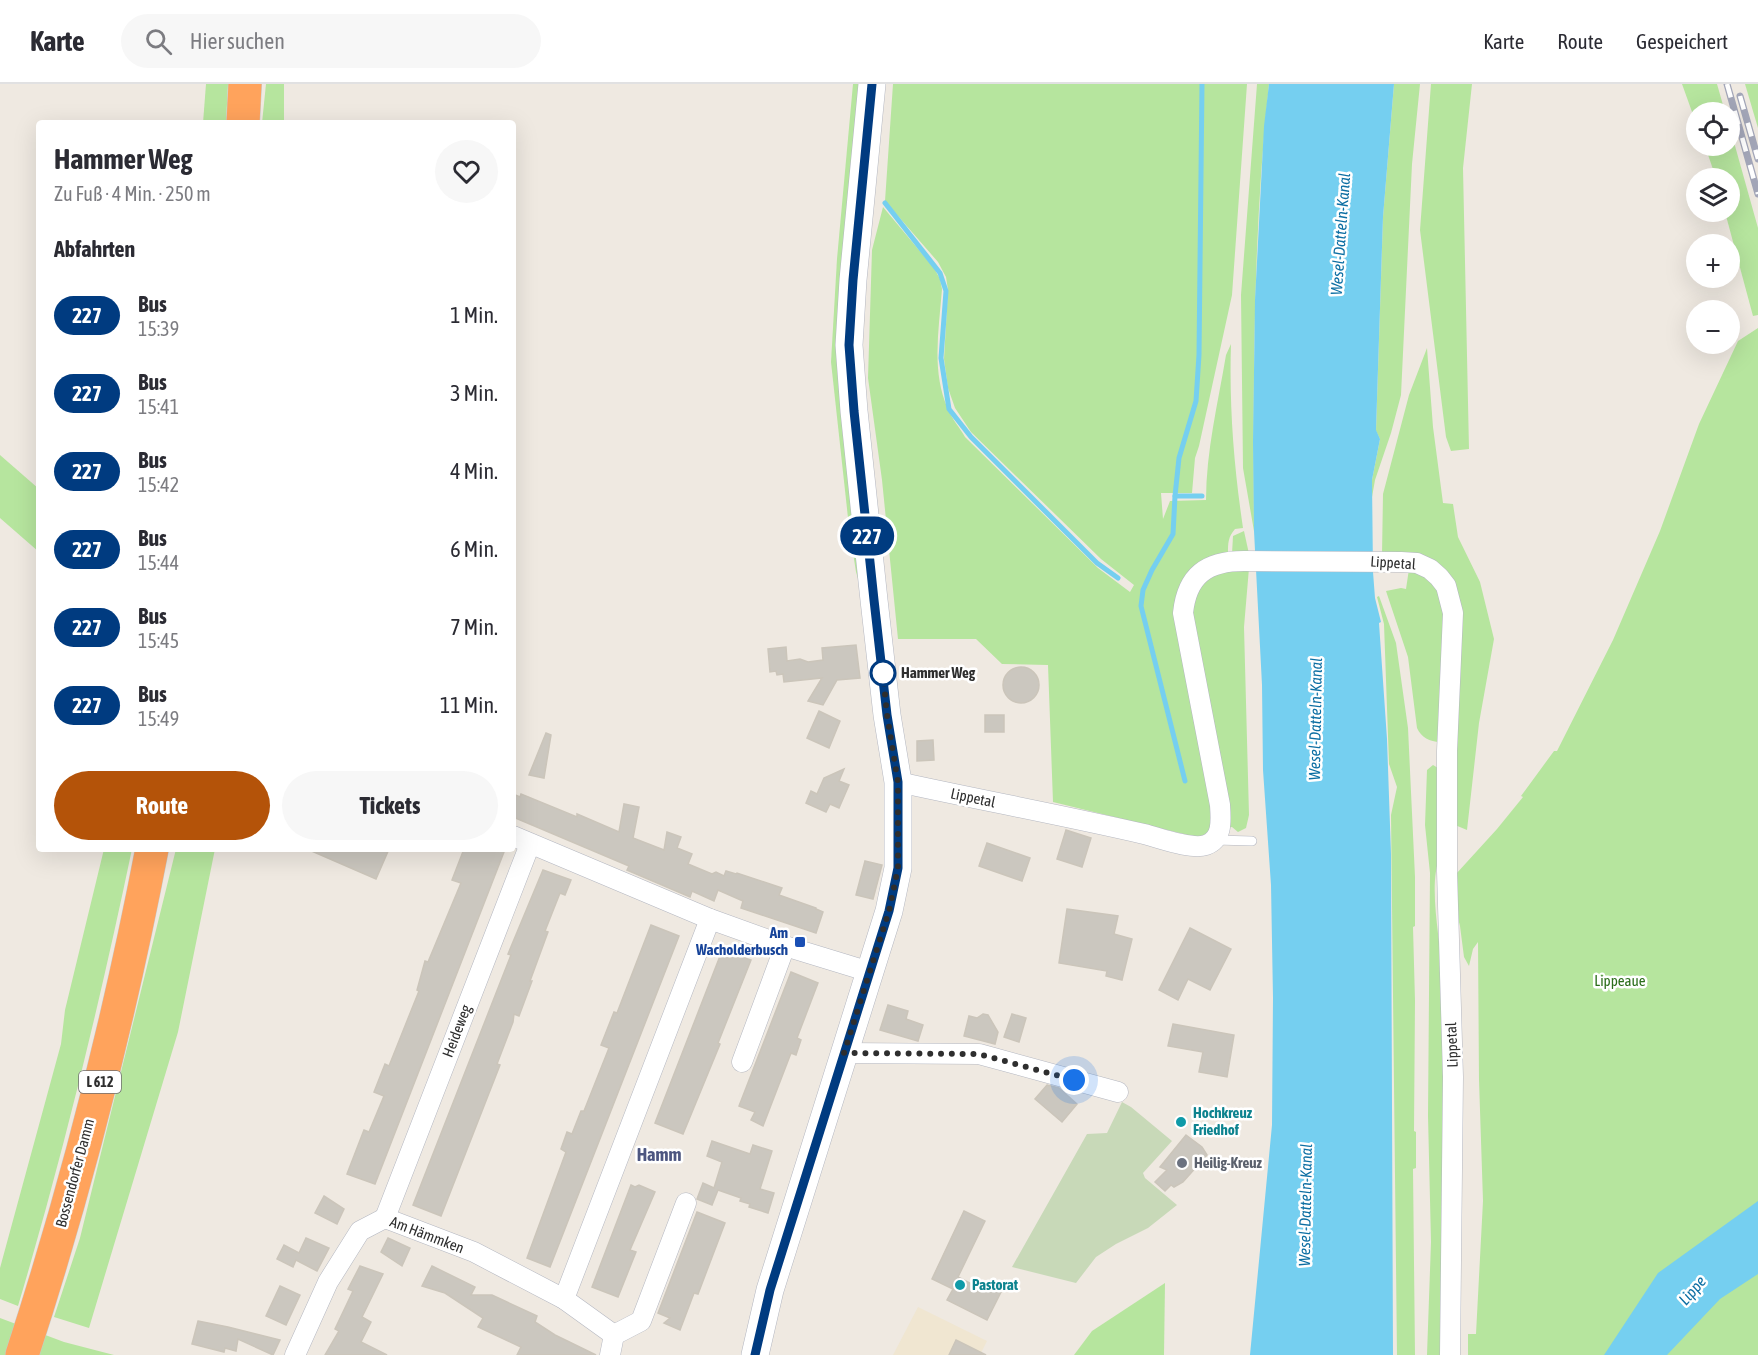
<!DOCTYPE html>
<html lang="de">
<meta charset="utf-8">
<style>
body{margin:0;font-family:"Asap Condensed",sans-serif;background:#f7f7f7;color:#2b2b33;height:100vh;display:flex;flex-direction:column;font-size:22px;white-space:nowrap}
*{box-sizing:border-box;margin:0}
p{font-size:20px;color:#7c7c81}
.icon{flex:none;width:33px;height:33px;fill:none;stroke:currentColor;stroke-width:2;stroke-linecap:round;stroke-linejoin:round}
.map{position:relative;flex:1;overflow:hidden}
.side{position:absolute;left:36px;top:36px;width:480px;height:732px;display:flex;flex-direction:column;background:#fff;border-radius:6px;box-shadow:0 6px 24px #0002}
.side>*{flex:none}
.badge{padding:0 12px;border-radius:20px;font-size:21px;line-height:39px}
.tools{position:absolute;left:1686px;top:18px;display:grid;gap:12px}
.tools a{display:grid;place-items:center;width:54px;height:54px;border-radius:50%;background:#fff;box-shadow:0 6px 24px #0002;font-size:30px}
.you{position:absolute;width:30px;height:30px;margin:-15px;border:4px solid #fff;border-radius:50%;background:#1a73e8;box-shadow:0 0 0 9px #1a73e833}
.map>.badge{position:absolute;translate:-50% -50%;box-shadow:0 0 0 3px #fff}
h2{padding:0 18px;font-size:22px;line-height:54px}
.round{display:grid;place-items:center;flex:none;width:63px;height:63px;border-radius:32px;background:#f7f7f7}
.headline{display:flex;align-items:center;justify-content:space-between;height:102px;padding:0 18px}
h1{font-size:28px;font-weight:700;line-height:45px}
.cta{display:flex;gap:12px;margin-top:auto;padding:12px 18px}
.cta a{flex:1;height:69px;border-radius:36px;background:#b45309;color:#fff;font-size:24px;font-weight:700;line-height:69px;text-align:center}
.cta a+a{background:#f7f7f7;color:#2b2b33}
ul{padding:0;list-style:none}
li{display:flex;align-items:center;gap:18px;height:78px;padding:0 18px}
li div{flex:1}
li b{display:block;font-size:22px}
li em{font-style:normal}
li .badge{min-width:66px;font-weight:700;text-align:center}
header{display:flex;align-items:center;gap:36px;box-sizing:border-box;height:84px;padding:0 30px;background:#fff;border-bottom:2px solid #e1e1e2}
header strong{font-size:28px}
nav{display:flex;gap:33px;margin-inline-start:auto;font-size:21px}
.search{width:420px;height:54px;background:#f7f7f7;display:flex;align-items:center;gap:15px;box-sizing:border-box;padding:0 21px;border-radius:33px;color:#7c7c81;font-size:22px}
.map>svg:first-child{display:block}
.education{fill:#f0e6d1}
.green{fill:#b6e59e}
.cemetery{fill:#c8d9b8}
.water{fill:#75cff0}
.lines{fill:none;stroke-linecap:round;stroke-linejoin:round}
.stream{stroke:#75cff0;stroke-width:5}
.building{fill:#cbc7bf;stroke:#cbc5ba;stroke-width:1.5}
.lane-casing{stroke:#b4b7c1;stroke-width:10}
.street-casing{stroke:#b4b7c1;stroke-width:21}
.secondary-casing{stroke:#b4b7c1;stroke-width:28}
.highway-casing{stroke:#c9c9c9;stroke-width:34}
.lane{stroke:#fff;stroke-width:9}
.street{stroke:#fff;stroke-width:20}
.secondary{stroke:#fff;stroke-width:27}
.highway{stroke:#ffa35c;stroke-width:33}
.rail-casing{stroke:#a3a6b8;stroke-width:7}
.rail{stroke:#fff;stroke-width:4.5;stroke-dasharray:14;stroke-linecap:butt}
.line-casing{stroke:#fff;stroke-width:14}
.line{stroke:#003b80;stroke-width:9}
.walk{stroke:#2e2e2e;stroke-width:6;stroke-dasharray:0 10.8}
.stop-dot{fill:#fff;stroke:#003b80;stroke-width:3}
.transit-dot{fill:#1a4fb4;stroke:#fff;stroke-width:2}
.culture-dot{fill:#0f9aa8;stroke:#fff;stroke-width:2}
.worship-dot{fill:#6b7280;stroke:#fff;stroke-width:2}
.labels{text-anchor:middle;stroke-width:5;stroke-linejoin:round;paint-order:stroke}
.shield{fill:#fff;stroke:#6d6d6d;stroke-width:1.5}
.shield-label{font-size:14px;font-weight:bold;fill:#2e2e2e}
.street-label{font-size:15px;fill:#2e2e2e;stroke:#fff}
.stop-label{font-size:15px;font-weight:bold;fill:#2e2e2e;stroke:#fff;text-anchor:start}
.transit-label{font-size:15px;font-weight:bold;fill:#164399;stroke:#fff;text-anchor:end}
.park-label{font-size:15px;fill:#2c6e1b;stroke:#fff}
.culture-label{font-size:15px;font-weight:bold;fill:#0d838f;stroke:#fff;text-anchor:start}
.worship-label{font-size:15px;font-weight:bold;fill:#5b616d;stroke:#fff;text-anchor:start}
.water-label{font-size:16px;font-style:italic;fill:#0d6fa3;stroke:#fff}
.quarter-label{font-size:18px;font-weight:bold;fill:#4d5680;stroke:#fff}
</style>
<header>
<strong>Karte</strong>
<div class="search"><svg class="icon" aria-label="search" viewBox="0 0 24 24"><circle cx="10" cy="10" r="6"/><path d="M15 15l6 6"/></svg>Hier suchen</div>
<nav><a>Karte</a><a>Route</a><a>Gespeichert</a></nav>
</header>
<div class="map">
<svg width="1758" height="1271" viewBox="0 0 1758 1271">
<rect width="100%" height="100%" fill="#efe9e1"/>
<polygon class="education" points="918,1223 987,1257 980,1271 893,1271"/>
<g class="green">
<polygon points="206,0 228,0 226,39 203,39"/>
<polygon points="266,0 284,0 284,39 262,39"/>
<polygon points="853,0 862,0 862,507 856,488 849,443 831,278 837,175"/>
<path d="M893 0H1247L1232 211 1199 362 1195 374 1192 409H1161L1163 435 1170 417 1206 416C1206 367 1218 319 1226 271L1231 260C1229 322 1234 383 1243 444L1235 445C1228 453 1228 459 1228 470L1185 494 1216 737 1204 755 1053 718 1048 581 1002 580 976 555H898L882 396 868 294 872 166 883 123 934 184 940 195 942 205C939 245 931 288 948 325 952 335 960 344 965 353L1098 484 1130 508 1134 501 1101 475 971 348 955 324 948 304 944 275 948 206 946 193 938 178 885 117Z"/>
<path d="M1257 0H1269C1253 148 1253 298 1254 447L1243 384 1241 211Z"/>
<polygon points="1394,0 1420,0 1412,80 1401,311 1391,349 1375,396 1372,413 1372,396 1380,355 1376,347 1383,133"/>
<polygon points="1431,0 1472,0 1463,84 1469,365 1451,367 1446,353 1420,146"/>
<polygon points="1682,0 1717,0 1725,28 1696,28 1696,39"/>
<polygon points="1745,0 1758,0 1758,44"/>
<polygon points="1730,44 1758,144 1758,231 1753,232 1725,128 1730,128 1730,94 1716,94 1705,62 1730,62"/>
<polygon points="1758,244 1758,1271 1468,1271 1468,1250 1476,1250 1483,1117 1479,996 1478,858 1473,865 1469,882 1464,873 1460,842 1455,823 1456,790 1497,745 1523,713 1521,712 1554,667 1557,667 1613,556 1660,447 1699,340 1738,257"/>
<polygon points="1427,264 1433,343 1443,419 1453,420 1458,453 1480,498 1494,555 1479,639 1467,746 1455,741 1452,497 1382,471 1383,410 1409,311"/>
<polygon points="0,371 39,405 39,468 0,434"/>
<polygon points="1244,447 1249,470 1232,470 1233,452"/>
<path d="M1249 484 1244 543 1249 731 1246 744 1238 748 1232 743 1225 744 1191 531C1192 523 1192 513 1196 506 1206 488 1231 486 1249 484Z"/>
<path d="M1409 485 1420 488 1438 504 1444 527 1440 658C1430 658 1421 653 1417 644L1408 573 1386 507 1401 504 1406 505Z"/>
<polygon points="1379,512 1396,559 1408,644 1415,793 1415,842 1413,843 1415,917 1414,1047 1416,1048 1416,1084 1413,1085 1415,1271 1397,1271 1391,731 1397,703 1389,680 1384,540 1377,513"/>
<path d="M1433 681 1438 684 1440 772C1427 804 1442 859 1442 894 1444 1020 1443 1145 1442 1271H1427L1431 1158 1428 1032 1430 789 1425 741 1427 686Z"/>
<path d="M104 765H132C100 918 63 1071 18 1222L0 1215V1184L61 960 65 926Z"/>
<polygon points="176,765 215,765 178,948 89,1244 54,1233 80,1154"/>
<polygon points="1165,1199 1164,1271 1074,1271 1092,1247"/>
<polygon points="0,1234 64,1258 114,1271 0,1271"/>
</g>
<polygon class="cemetery" points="1122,1018 1131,1023 1172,1057 1143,1089 1145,1094 1177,1121 1148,1144 1116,1160 1096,1173 1076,1199 1012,1183 1087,1050 1107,1049"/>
<g class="water">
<polygon points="1269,0 1394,0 1383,133 1376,346 1380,355 1372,396 1373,488 1375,514 1381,538 1379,539 1387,655 1391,770 1393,1271 1250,1271 1272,1041 1273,914 1271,801 1263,686 1262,601 1254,447 1253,358 1255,216 1264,42"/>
<polygon points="1758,1117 1758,1190 1720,1215 1667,1271 1604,1271 1658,1189"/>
</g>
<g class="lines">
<g class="stream">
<polyline points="885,119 940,189 946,207 941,274 949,325 971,353 1097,479 1118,494"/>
<polyline points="1175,412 1179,374 1196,317 1199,271 1202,0"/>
<polyline points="1185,697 1141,522 1143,506 1152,486 1173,450 1175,412 1202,412"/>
</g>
</g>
<g class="building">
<polygon points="856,561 860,594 837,596 823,621 808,617 822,594 784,598 783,590 777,591 776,587 770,588 768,565 786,563 787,577 800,575 808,578 823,576 822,564"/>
<circle cx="1021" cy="601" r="18"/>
<polygon points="819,627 840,637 829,664 807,654"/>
<rect x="985" y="631" width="19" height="17"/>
<polygon points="546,649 551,651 544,694 529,691"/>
<polygon points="933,656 934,676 917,677 917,657"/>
<polygon points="844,685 839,697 849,701 839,724 830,720 826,728 806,719 811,707 817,710 824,694"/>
<polygon points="513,710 520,713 521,710 577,733 577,730 619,748 624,720 639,723 633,754 664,766 667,748 681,753 677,764 692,770 688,780 712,790 716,788 724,792 726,787 736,790 737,789 782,804 779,811 816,824 816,825 823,828 816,849 741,824 743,817 718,806 714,817 692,807 690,813 627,786 629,782 513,733"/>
<polygon points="1066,746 1091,754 1082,783 1057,775"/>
<polygon points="987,759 1030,774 1022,797 979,782"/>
<polygon points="307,765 389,765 376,795"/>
<polygon points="464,765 497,765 504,768 375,1100 347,1090 364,1046 369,1048 384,1012 374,1008 385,980 389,982 419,907 417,906 425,877 428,878 461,799 452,796"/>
<polygon points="865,777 882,781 873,815 856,811"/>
<polygon points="543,786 571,796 565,811 560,809 545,847 548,848 530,897 532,897 519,932 514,930 513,938 497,980 500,981 441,1132 413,1121 511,871 508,870"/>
<polygon points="1067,825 1118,832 1114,850 1132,855 1122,896 1106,892 1107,887 1059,879"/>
<polygon points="651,841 679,852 550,1183 527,1174 566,1068 561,1065 567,1048 572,1050 581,1027 584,1027 609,964 601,961 614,928 617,929"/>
<polygon points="1190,844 1231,865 1210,906 1188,895 1178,916 1159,906"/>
<polygon points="722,867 751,876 718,959 720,960 683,1050 655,1039"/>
<polygon points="791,888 818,899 797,954 801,956 796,971 791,969 763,1042 751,1036 755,1028 739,1022"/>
<polygon points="888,921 908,927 906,935 923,941 918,957 880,946"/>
<polygon points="983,930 988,931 998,948 995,960 964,952 969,932 977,934"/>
<polygon points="1012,930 1026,934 1019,958 1004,953"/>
<polygon points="1173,940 1234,951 1227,993 1199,988 1203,968 1168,962"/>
<polygon points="1047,1001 1059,1004 1077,1020 1062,1038 1035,1015"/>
<polygon points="1186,1051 1202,1063 1207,1071 1183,1098 1174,1103 1171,1101 1165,1107 1155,1098 1167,1086 1160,1083"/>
<polygon points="712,1057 750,1070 753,1061 772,1067 760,1105 774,1109 768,1129 749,1123 750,1120 740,1117 741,1114 718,1106 712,1121 697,1115 703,1099 714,1104 722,1078 707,1072"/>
<polygon points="631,1101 635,1103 639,1101 655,1108 630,1166 636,1168 618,1213 592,1203"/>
<polygon points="324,1112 344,1125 337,1140 315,1129"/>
<polygon points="964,1127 985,1137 958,1193 983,1206 987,1198 1002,1206 987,1236 947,1216 953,1205 932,1195"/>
<polygon points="697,1128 725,1139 698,1210 694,1209 680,1246 664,1239 670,1234 658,1229"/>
<polygon points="306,1154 329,1164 317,1187 296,1176 293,1183 277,1175 284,1161 299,1169"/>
<polygon points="388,1154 410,1164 402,1182 381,1168"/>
<polygon points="360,1182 383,1190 363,1231 362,1233 371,1238 361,1258 387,1271 325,1271 339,1247 335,1245 353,1207 348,1205"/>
<polygon points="432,1182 475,1203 471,1211 492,1211 537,1232 535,1238 555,1251 596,1271 517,1271 521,1263 478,1243 483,1234 445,1209 422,1202"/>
<polygon points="280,1202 300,1211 286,1241 266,1232"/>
<polygon points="198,1237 228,1243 280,1256 273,1271 238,1255 236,1267 225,1264 224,1268 192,1260"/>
<polygon points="956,1256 986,1271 949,1271"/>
</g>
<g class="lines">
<g class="lane-casing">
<polyline id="lane" points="1216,756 1252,757"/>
</g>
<g class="street-casing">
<g id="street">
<path d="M898 698C980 716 1062 731 1144 750 1160 754 1191 766 1206 761 1223 755 1221 736 1220 721L1183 529C1187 491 1207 477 1244 477L1401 478 1417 479 1430 485 1439 493 1446 502 1453 529 1447 667V787L1453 993 1450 1271"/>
<polyline points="513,752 710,835 785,862 870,888"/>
<polyline points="844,969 979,970 1118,1008"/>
<polyline points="742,978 785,862"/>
<polyline points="385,1134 530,760"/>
<polyline points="564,1215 710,835"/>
<polyline points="614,1251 641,1237 686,1119"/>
<polyline points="295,1271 328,1198 360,1147 385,1134 474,1168 564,1215 614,1251 610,1271"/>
</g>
</g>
<g class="secondary-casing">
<polyline id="secondary" points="755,1271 770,1206 889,827 898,784 898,698 887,631 874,516 854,327 849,261 853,196 872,0"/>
</g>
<g class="highway-casing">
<g id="highway">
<polyline points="243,39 245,0"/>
<path d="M22 1271C76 1106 119 936 152 765"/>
</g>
</g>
<use href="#lane" class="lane"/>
<use href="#street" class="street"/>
<use href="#secondary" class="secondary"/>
<use href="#highway" class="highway"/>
<g class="rail-casing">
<g id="rail">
<polyline points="1727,0 1758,110"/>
<polyline points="1740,12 1758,75"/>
</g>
</g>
<use href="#rail" class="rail"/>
</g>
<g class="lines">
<g class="line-casing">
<polyline id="line" points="755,1271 770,1206 889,827 898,784 898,698 887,631 874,516 854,327 849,261 853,196 872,0"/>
</g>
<use href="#line" class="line"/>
<polyline class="walk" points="883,589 887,631 898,698 898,784 889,827 844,969 979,970 1074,996"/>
</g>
<circle class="stop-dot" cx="883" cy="589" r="12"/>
<rect class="transit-dot" x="794" y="852" width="12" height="12" rx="3"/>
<g class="culture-dot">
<circle cx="1181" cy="1038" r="6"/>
<circle cx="960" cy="1201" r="6"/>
</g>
<circle class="worship-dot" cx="1182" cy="1079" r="6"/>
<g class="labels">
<rect class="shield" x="79" y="987" width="42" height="22" rx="4.5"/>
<g class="shield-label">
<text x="100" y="1003">L 612</text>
</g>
<g class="street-label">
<text transform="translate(1393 479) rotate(4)" y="5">Lippetal</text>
<text transform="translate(973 714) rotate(12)" y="5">Lippetal</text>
<text transform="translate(457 947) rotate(-69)" y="5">Heideweg</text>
<text transform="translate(1452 961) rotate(-92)" y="5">Lippetal</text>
<text transform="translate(75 1089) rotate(-75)" y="5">Bossendorfer Damm</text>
<text transform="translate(427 1151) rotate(21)" y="5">Am Hämmken</text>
</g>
<g class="stop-label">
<text x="901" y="594">Hammer Weg</text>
</g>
<g class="transit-label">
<text x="788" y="854">Am<tspan x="788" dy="17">Wacholderbusch</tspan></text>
</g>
<g class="park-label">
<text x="1620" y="902">Lippeaue</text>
</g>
<g class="culture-label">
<text x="1193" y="1034">Hochkreuz<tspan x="1193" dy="17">Friedhof</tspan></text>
<text x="972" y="1206">Pastorat</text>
</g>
<g class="worship-label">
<text x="1194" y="1084">Heilig-Kreuz</text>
</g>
<g class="water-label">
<text transform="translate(1340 150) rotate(-86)" y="6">Wesel-Datteln-Kanal</text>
<text transform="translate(1315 635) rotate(-89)" y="6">Wesel-Datteln-Kanal</text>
<text transform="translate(1305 1121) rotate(-89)" y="6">Wesel-Datteln-Kanal</text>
<text transform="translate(1692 1206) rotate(-49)" y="6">Lippe</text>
</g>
<g class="quarter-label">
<text x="659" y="1077">Hamm</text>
</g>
</g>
</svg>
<div class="tools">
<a><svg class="icon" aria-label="locate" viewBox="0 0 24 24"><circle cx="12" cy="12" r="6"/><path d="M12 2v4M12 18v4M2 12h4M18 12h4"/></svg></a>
<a><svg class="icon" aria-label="layers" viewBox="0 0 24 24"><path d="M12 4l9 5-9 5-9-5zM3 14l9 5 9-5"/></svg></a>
<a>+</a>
<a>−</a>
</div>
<div class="you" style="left:1074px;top:996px"></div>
<b class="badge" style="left:867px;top:452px;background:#003b80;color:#fff">227</b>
<section class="side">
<div class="headline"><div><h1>Hammer Weg</h1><p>Zu Fuß · 4 Min. · 250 m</p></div><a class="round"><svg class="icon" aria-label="heart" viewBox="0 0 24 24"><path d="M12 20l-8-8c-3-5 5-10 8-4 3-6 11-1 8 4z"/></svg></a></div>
<h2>Abfahrten</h2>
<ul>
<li><span class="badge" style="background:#003b80;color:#fff">227</span><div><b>Bus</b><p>15:39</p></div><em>1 Min.</em></li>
<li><span class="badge" style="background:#003b80;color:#fff">227</span><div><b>Bus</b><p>15:41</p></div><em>3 Min.</em></li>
<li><span class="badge" style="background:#003b80;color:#fff">227</span><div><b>Bus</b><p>15:42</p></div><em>4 Min.</em></li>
<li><span class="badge" style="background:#003b80;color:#fff">227</span><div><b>Bus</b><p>15:44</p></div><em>6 Min.</em></li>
<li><span class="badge" style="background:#003b80;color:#fff">227</span><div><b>Bus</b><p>15:45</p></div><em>7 Min.</em></li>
<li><span class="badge" style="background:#003b80;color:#fff">227</span><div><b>Bus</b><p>15:49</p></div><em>11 Min.</em></li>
</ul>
<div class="cta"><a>Route</a><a>Tickets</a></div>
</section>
</div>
